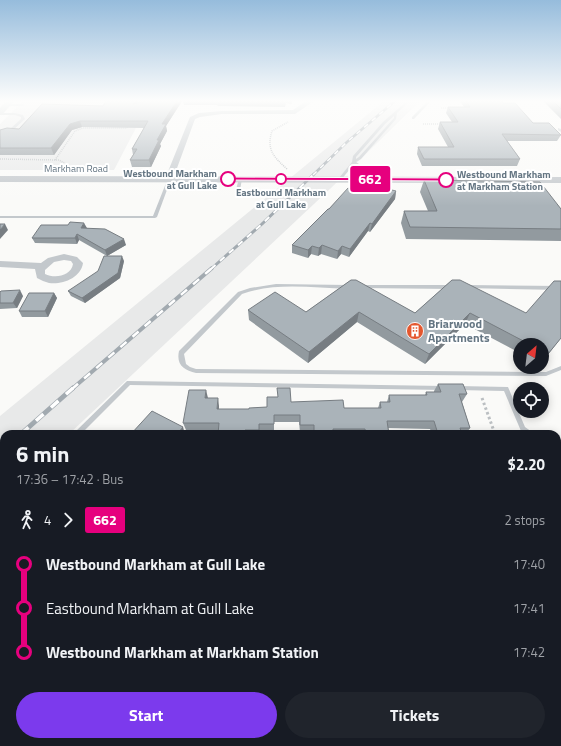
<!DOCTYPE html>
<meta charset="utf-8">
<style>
body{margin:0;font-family:"Titillium Web",sans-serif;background:#20242c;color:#f1f3f6;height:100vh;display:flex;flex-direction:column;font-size:15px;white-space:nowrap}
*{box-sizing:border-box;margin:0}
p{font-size:13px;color:#9ea1a6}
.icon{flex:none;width:22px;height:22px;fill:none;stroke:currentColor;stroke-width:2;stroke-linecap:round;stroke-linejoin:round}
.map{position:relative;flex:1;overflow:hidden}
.drawer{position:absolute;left:0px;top:430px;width:561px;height:316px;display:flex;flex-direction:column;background:#171b24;border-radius:12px 12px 0 0;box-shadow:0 2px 10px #0003}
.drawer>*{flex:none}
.badge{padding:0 8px;border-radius:3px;font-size:14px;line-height:26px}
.needle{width:26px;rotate:28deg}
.fabs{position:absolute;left:513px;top:338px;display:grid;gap:8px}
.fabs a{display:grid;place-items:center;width:36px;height:36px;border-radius:50%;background:#171b24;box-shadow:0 2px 10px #0003;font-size:20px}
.map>.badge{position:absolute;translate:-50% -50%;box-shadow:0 0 0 2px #fff}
.legs{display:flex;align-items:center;gap:6px;height:44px;padding:0 16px;font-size:13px}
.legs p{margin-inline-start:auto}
.headline{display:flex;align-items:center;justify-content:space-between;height:68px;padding:0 16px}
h1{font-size:22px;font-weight:700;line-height:30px}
.primary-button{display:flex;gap:8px;margin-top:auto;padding:8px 16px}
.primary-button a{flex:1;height:46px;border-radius:24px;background:#7c3aed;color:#fff;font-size:16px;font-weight:700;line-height:46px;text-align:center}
.primary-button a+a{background:#20242c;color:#f1f3f6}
ul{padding:0 16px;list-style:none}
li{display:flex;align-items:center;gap:14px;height:44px;font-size:15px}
li i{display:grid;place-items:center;width:6px;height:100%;margin:0 5px;background:currentColor}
li i::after{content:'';width:10px;height:10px;margin:-5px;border:3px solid;border-radius:50%;background:#171b24}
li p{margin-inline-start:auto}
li:first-child i{background:linear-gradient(#0000 50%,currentColor 0)}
li:last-child i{background:linear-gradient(currentColor 50%,#0000 0)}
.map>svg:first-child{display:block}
.built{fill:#e8e9e9}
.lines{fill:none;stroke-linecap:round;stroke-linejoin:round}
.path-far1{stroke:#bbbfc2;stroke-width:1.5;stroke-dasharray:1 1;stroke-linecap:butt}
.path{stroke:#bbbfc2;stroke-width:3;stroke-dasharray:2.5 2.5;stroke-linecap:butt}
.service{fill:#c3c8cc;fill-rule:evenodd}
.minor{fill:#c3c8cc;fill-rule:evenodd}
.tertiary{fill:#c3c8cc;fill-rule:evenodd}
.primary{fill:#d6dbdf;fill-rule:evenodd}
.rail-far3-casing{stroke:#a2aab0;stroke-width:2.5}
.rail-far2-casing{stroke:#a2aab0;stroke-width:3}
.rail-far1-casing{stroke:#a2aab0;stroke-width:4}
.rail-casing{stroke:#a2aab0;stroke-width:5}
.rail-far3{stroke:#fff;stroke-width:1.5;stroke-dasharray:5;stroke-linecap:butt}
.rail-far2{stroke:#fff;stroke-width:2;stroke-dasharray:6;stroke-linecap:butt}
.rail-far1{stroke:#fff;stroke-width:2.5;stroke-dasharray:8;stroke-linecap:butt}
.rail{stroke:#fff;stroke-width:3.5;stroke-dasharray:10;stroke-linecap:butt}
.wall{fill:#929a9f}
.shaded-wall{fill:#777d82}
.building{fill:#aab3b9;stroke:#777d82}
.line-1{fill:#e6007e;stroke:#fff}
.stop-1-dot{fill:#fff;stroke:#e6007e;stroke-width:2}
.labels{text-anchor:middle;stroke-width:4;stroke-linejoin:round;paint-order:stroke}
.far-street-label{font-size:10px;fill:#657683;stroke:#fff}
.far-stop-label{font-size:10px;font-weight:bold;fill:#657683;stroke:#fff;text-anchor:end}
.poi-label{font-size:12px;font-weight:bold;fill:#657683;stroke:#fff;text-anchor:start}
</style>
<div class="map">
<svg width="561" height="746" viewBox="0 0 561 746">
<rect width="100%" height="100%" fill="#fafaf8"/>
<g class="built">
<polygon points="23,101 150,101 114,170 0,170 0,124"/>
<polygon points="384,101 420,101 331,188 69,434 4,434 4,496 0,499 0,416"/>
<polygon points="561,705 561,746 540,746 542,742 557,742 557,713"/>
<polygon points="164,742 317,742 314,746 164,746"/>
</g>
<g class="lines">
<g class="path-far1">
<polyline points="441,108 450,108"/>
<polyline points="423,124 442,124"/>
<polyline points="0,159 59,160 73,168"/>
<polyline points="55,160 75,131 83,128 127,128 128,126"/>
<path d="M287 169C274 157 266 150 272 131L288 122"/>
</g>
<polyline class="path" points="482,398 495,434"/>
<g class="service">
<path d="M407 101H410L397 113 396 119 361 159 356 162 371 172 386 177V179L369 174 354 164 341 180H339V178L352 162 353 156 383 122ZM394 116V118L359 157 356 159V157L385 124Z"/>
<polygon points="428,101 431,101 414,119 412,119 412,117"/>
<polygon points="7,104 23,104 24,105 23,106 6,106"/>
<polygon points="0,113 15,113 23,115 25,119 12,131 0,136 0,134 10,129 21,119 21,117 15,115 0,115"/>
<polygon points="558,128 561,129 561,132 558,130"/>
<polygon points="203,177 206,178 203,190 201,191 199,190"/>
<polygon points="168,178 171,179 157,217 155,218 0,218 0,216 153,216"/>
<polygon points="239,178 242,179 240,190 238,191 236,190"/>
<path d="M276 284 348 285 351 287 348 289C313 288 275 282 242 294L184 354 186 364 190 367 196 369 529 372H546L561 366V370L546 376 196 373C184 370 176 365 179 351L238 292 250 288Z"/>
<polygon points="361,285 452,285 455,287 452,289 359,288 359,286"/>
<polygon points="467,285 561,286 561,290 465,288 465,286"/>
<polygon points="127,381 444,386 446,386 447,388 446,390 444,390 130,385 81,434 74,434 75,432"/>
<polygon points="456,386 458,386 508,387 525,427 532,432 533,434 525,434 521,431 504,391 458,390 456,390 455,388"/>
<polygon points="557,453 561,455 561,463 557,461"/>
<polygon points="4,502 4,511 0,514 0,505"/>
<polygon points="0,528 4,530 4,539 0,537"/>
<polygon points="259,742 290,742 288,746 261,746"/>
<polygon points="292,742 302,742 304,746 294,746"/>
</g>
<g class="minor">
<polygon points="306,101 314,101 295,114 222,114 200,117 195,119 173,179 169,181 165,179 190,117 199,113 222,111 293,110"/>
<path d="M64 254 77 257 83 263C81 278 62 285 49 283 45 282 41 280 37 278L35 269 0 267V261L41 263 48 258ZM64 260 71 261 73 264C71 276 55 279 45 274V270L54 262Z"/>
</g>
<g class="tertiary">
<polygon points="6,101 14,101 3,114 0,114 0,108"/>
<polygon points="0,176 561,177 561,183 0,182"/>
</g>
<g class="primary">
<polygon points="561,466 561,492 557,494 557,468"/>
<polygon points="561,579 561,611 557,613 557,580"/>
<polygon points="363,742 397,742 396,746 362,746"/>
<polygon points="457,742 490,742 489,746 456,746"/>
</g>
<g class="rail-far3-casing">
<polyline id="rail-far3" points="313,175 347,142 395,101"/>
</g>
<g class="rail-far2-casing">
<polyline id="rail-far2" points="211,269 262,224 314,174"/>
</g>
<g class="rail-far1-casing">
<polyline id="rail-far1" points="72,389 212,268"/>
</g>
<g class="rail-casing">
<g id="rail">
<polyline points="21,434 73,388"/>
<polyline points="0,452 4,449"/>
</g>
</g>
<use href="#rail-far3" class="rail-far3"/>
<use href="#rail-far2" class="rail-far2"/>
<use href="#rail-far1" class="rail-far1"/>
<use href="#rail" class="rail"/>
</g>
<g class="wall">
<polygon points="106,101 140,101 140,103 145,101 182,101 166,126 167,131 160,144 161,146 151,167 132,167 130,160 133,155 132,149 144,128 82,127 72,130 54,155 0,155 0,130 19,129 103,106"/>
<polygon points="183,101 292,101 292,104 286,103 285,107 218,106 217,105 184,105"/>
<polygon points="460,101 502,101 503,103 533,123 561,135 557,141 507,141 520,159 517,166 422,166 417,154 418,147 448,147 438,129 440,122 452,122 446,113 448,107 464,107"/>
<polygon points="543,101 561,101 561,119"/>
<polygon points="424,180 561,209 561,241 406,239 401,223 404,211 428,211 420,192"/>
<polygon points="357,190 396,191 395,199 370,232 368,231 349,257 341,254 337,259 321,254 318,256 311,254 308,258 292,253 292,245 329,209"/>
<polygon points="87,228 126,245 107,256 79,240 77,244 35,243 32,238"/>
<polygon points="124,261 120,278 85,303 71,296 68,291"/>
<polygon points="351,280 415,313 452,280 561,338 542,362 542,345 520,345 520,353 465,324 425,364 357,322 308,363 249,320 248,310 306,312"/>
<polygon points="0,292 23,296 17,308 0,309"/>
<polygon points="54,293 57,298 48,317 22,317 19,311"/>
<polygon points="438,384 467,394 462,402 470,428 466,434 432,434 430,429 388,428 389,434 313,434 313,432 300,432 299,422 274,422 274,431 259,431 259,434 218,434 218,430 186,430 183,423 219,406 219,409 249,409 267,407 291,402 344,408 378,408 380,402 387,402 389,395 425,395 426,392 434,392 434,391"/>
<rect x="0" y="614" width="4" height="64"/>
</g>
<g class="shaded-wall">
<polygon points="135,101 140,101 135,110 133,104"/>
<polygon points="177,101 182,101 166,126 167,131 160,144 161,146 151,167 149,160 157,140 162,124"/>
<polygon points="80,121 82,127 72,130 54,155 51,148 70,124"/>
<polygon points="396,191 395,199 370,232 372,224"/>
<polygon points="84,223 87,228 81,228"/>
<polygon points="370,223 368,231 349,257 350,249"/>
<polygon points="5,224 8,230 0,239 0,230"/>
<polygon points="77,234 79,240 77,244 75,238"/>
<polygon points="124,239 126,245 107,256 105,250"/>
<polygon points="322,245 321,254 318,256 319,248"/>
<polygon points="312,246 311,254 308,258 308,250"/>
<polygon points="342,246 341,254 337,259 338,251"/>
<polygon points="122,256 124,261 120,278 85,303 82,298"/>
<polygon points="20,290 23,296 17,308 13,303"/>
<polygon points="54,293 57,298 48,317 45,311"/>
<polygon points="359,312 357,322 308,363 309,352"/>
<polygon points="470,313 465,324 425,364 429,354"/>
<polygon points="206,390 208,398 207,406 205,398"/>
<polygon points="218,398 219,406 218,417 217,409"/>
<polygon points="183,427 185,434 177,434"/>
<polygon points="132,742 140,742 139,746 132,746"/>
</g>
<g class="building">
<polygon points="106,101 135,101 133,104 145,101 177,101 162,124 166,124 157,140 159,140 149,160 130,160 137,149 132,149 148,121 80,121 70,124 51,148 0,148 0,130 7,128 19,129 42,104 103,106"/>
<polygon points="217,101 285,101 285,102"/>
<polygon points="466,101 502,101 503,103 515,103 533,123 549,123 561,135 502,134 520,159 424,159 418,147 454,147 440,122 458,122 448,107 470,107"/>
<polygon points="553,101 561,101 561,109"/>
<polygon points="424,180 540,182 561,209 561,229 410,227 404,211 437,211"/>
<polygon points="376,186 396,191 372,224 370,223 350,249 342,246 338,251 322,245 319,248 312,246 308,250 292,245 328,209 329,209 348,188 357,190 359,187 373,190"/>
<polygon points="70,222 84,223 81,228 105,229 124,239 105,250 77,234 75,238 32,238 41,225 68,225"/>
<polygon points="0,224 5,224 0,230"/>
<polygon points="104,256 122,256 118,273 82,298 68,291 98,271"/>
<polygon points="351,280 356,280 415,313 452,280 460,280 526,313 554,281 561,281 561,338 548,354 542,351 542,345 531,345 470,313 429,354 359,312 309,352 248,310 275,292 306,312"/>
<polygon points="20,290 13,303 0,303 0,292 1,291"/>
<polygon points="29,293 54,293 45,311 19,311"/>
<polygon points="438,384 463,384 467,394 459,394 470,428 460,428 462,434 438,434 434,421 387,421 389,434 366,434 365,429 333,429 333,434 314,434 314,425 300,425 300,415 274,415 274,424 259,424 259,430 245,430 245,434 218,434 219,423 183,423 189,390 206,390 205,398 218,398 217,409 249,409 249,408 267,407 267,397 278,397 277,388 290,388 291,402 343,400 344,408 381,408 380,402 390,402 389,395 427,395 426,392 441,392"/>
<polygon points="152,411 183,427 177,434 131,434"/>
<rect x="0" y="614" width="4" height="62"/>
<polygon points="59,742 132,742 132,746 58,746"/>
</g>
<linearGradient id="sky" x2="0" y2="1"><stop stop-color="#96bcdc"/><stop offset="0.49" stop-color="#fdfdfc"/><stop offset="1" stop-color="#fdfdfc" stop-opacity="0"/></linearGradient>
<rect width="561" height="206" fill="url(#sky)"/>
<polygon class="line-1" points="228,177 446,178 448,180 446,181 226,180"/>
<defs>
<g id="building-disc" transform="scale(0.9)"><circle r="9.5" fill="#e4572e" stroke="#fff"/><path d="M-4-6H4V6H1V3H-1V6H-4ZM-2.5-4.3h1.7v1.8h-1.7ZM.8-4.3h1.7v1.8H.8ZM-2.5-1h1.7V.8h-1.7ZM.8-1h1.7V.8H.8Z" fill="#fff"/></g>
</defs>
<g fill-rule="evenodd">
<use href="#building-disc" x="415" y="331"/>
</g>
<g class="stop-1-dot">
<circle cx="228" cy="179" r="7"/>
<circle cx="281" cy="179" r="5"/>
<circle cx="446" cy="180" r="7"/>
</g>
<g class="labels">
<g class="far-street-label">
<text x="76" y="172">Markham Road</text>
</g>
<g class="far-stop-label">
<text x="217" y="177">Westbound Markham<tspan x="217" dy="12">at Gull Lake</tspan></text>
<text x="457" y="178" text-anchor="start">Westbound Markham<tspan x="457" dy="12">at Markham Station</tspan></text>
<text x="281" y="196" text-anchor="middle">Eastbound Markham<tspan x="281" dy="12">at Gull Lake</tspan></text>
</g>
<g class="poi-label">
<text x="428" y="328">Briarwood<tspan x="428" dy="14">Apartments</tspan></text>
</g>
</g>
</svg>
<div class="fabs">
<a><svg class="needle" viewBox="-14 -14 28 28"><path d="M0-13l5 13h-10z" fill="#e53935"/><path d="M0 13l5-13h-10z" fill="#9ea1a6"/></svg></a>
<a><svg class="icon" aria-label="locate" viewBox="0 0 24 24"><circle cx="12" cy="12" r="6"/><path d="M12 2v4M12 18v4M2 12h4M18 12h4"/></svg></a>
</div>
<b class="badge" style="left:370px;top:179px;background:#e6007e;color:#fff">662</b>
<section class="drawer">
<div class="headline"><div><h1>6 min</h1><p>17:36 – 17:42 · Bus</p></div><b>$2.20</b></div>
<div class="legs"><svg class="icon" aria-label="walk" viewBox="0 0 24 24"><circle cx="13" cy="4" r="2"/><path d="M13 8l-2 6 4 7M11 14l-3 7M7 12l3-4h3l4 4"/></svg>4<svg class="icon" aria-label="forward" viewBox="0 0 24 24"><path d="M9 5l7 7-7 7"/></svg><b class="badge" style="background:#e6007e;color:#fff">662</b><p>2 stops</p></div>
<ul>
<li><i style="color:#e6007e"></i><b>Westbound Markham at Gull Lake</b><p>17:40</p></li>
<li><i style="color:#e6007e"></i><span>Eastbound Markham at Gull Lake</span><p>17:41</p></li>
<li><i style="color:#e6007e"></i><b>Westbound Markham at Markham Station</b><p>17:42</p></li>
</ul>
<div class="primary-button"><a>Start</a><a>Tickets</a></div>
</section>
</div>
